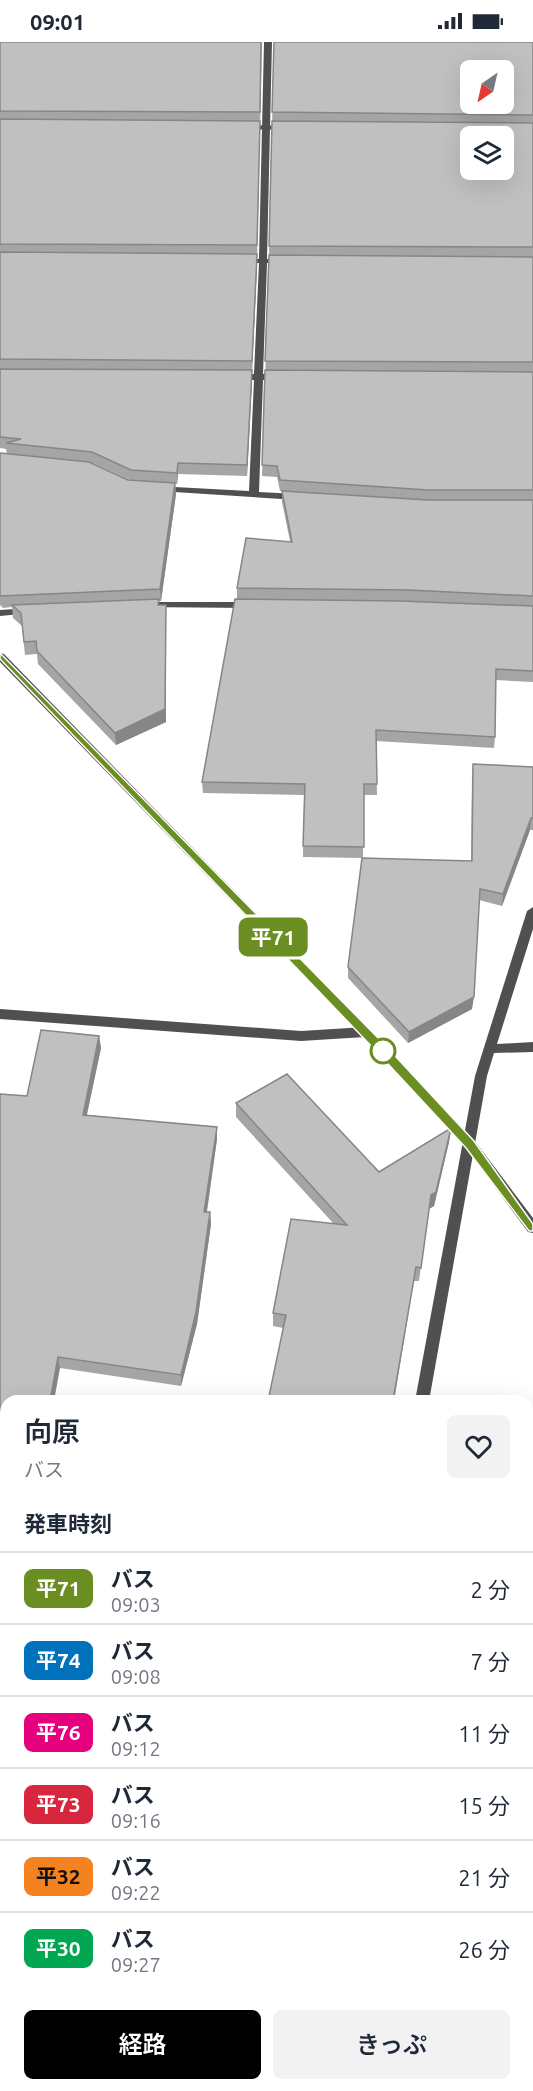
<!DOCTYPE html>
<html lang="ja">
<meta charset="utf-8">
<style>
body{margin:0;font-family:Ubuntu,"Noto Sans JP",sans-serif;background:#f2f2f3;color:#1f2937;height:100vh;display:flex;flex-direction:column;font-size:22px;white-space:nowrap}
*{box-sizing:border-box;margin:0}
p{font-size:20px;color:#747a83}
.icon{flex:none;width:33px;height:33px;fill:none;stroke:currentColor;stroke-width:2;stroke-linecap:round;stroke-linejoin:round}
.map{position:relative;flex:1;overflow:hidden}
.sheet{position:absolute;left:0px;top:1353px;width:534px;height:696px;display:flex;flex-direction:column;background:#fff;border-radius:18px 18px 0 0;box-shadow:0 6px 24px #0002}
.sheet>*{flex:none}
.badge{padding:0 12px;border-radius:9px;font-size:21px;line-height:39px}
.needle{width:39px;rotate:214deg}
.tools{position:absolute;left:460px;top:18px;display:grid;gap:12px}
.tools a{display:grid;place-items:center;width:54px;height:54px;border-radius:9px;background:#fff;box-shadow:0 6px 24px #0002;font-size:30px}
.map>.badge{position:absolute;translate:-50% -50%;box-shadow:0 0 0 3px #fff}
h2{padding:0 24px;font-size:22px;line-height:54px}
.round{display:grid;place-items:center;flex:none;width:63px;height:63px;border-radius:9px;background:#f2f2f3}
.overview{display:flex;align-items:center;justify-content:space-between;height:102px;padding:0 24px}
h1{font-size:28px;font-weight:600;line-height:45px}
.button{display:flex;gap:12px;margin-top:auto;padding:12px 24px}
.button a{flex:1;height:69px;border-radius:9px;background:#000;color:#fff;font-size:24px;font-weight:600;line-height:69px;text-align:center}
.button a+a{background:#f2f2f3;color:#1f2937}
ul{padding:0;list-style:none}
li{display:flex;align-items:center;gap:18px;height:72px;padding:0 24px;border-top:2px solid #e0e1e3}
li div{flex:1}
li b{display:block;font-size:22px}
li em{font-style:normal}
li .badge{min-width:66px;font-weight:700;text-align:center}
.status{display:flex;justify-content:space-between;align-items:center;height:42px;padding:0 30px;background:#fff;direction:ltr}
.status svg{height:16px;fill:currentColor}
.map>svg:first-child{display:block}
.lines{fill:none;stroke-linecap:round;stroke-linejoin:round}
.service{fill:#505050;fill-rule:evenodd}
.minor{fill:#505050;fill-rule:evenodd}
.tertiary{fill:#505050;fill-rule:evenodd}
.wall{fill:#a5a5a5;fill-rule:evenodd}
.shaded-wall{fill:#868686}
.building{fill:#c0c0c0;stroke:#868686;stroke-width:1.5;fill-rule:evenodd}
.line{fill:#6b8e23;stroke:#fff;stroke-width:1.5}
.stop-dot{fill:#fff;stroke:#6b8e23;stroke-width:3}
</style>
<div class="status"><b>09:01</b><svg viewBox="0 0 49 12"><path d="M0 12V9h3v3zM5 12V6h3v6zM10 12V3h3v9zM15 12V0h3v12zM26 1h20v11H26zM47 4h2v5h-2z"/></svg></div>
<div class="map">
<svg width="533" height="2049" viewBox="0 0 533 2049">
<rect width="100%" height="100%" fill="#fff"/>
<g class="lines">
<g class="service">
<polygon points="264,0 272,0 267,217 283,217 287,219 283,221 267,221 263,332 280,332 284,335 280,338 263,338 259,450 297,452 302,455 297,458 159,449 156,448 156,444 249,449 254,338 237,338 233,335 237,332 254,332 259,221 240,221 236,219 240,217 259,217"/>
<polygon points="144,560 250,560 255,563 250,566 141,565 141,561"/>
<polygon points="28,566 32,567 32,571 0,574 0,568"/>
</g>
<g class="minor">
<polygon points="240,83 289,84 293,86 289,88 243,87 240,87"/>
<polygon points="533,865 533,887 497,1002 533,1000 533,1010 494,1011 487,1034 429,1359 415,1359 475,1034 527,869"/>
<polygon points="0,967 301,989 365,985 369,987 371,990 369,993 365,995 301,999 0,977"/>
<rect x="0" y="2010" width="6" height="16"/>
<rect x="528" y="2026" width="5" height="16"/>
</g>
<g class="tertiary">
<polygon points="0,611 4,612 369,987 474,1098 533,1176 533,1191 528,1190 466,1106 361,993 0,620"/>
<polygon points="0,1415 6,1416 6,1428 0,1427"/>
<polygon points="291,2043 307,2043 306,2049 290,2049"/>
</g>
</g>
<g class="wall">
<path d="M0 0H262L257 223 247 434 178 432 177 442H175L176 452 161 559H159V563H166V680L116 703 38 622 37 612 25 613 22 584 13 576 12 565 3 566 0 563V411L7 412 6 407 0 406ZM91 421H93L130 438H128Z"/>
<polygon points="274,0 533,0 533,640 496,638 495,695 494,706 376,699 377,753 364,753 363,816 471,819 472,734 473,722 533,725 533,788 530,788 502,864 479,858 472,967 408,1001 348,936 348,925 362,816 303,815 304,753 203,751 202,740 380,559 237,557 237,546 290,499 282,460 282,449 280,449 277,435 262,434 269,213"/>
<polygon points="99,994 101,1006 87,1073 217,1085 217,1097 207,1170 210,1170 211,1182 197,1282 181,1344 60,1326 6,1359 6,1381 0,1380 0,1052 27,1054"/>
<polygon points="236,1061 379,1130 451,1086 449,1100 434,1164 429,1167 419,1239 414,1239 283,1286 273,1284 273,1271 333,1181 236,1075"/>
<polygon points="0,1611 5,1776 0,1775"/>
<polygon points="6,1811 6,1946 0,1945 0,1840"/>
</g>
<g class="shaded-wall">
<polygon points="257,212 257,223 252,330 252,319"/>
<polygon points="252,328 252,339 247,434 247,423"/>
<polygon points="178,421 178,432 177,442 177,431"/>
<polygon points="175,441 176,452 161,559 160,547"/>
<polygon points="166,563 166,680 116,703 115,691"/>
<polygon points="531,776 530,788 502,864 503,852"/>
<polygon points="474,955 472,967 408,1001 409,990"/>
<polygon points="99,994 101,1006 84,1085 83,1073"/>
<polygon points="217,1085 217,1097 205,1181 204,1170"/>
<polygon points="451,1086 449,1100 434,1164 429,1167 419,1239 431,1153"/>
<polygon points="210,1170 211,1182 197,1282 181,1344 181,1333"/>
<polygon points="416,1225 394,1359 393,1359"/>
<polygon points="58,1315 60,1326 54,1359 50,1359"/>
<polygon points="6,1744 6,1770 5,1776 2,1766"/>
</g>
<g class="building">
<polygon points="0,0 261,0 260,70 0,69"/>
<path d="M274 0H533V73L272 70ZM471 28H504V62H471Z"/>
<polygon points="0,77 260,79 257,203 0,202"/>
<path d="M272 79 533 81V205L269 204ZM471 94H504V128H471Z"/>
<polygon points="0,210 257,212 252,319 0,317"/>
<polygon points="269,213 533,215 533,320 265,319"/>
<polygon points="0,327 252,328 247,423 178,421 177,431 131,428 92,410 6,401 21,397 0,395"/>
<polygon points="265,328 533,330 533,448 428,448 280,438 277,424 262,423"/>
<polygon points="0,411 89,420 128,438 175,441 160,547 1,554 0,553"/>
<polygon points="282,449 428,458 533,458 533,554 409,548 237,546 246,496 292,500"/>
<polygon points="159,557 158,563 166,563 165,667 115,691 37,609 36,599 24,600 21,571 12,563"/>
<polygon points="235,557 400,559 533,564 533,629 496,627 495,695 376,688 377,742 364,742 364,805 303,804 305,742 202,740"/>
<polygon points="473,722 533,725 533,776 531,776 503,852 480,847 474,955 409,990 348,925 362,816 472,819"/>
<polygon points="41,988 99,994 83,1073 217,1085 204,1170 210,1170 196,1270 181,1333 58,1315 50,1359 6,1359 6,1370 0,1370 0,1052 27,1054"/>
<polygon points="287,1032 379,1130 451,1086 436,1150 431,1153 421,1226 416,1225 393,1359 268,1359 286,1273 273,1271 291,1177 347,1183 236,1061"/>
<polygon points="0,1611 6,1611 6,1744 2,1766 0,1766"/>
<polygon points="6,1811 6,1939 0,1938 0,1840"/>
</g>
<polygon class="line" points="0,611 385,1003 474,1099 533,1182 533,1189 529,1189 466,1106 376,1009 0,617"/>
<circle class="stop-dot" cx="383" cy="1009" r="12"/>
</svg>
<div class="tools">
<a><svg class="needle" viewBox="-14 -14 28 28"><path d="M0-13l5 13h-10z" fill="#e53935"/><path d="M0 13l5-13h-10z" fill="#747a83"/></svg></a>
<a><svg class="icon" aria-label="layers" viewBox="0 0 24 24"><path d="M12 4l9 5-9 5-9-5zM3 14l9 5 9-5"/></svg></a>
</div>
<b class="badge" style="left:273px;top:895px;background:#6b8e23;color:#fff">平71</b>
<section class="sheet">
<div class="overview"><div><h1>向原</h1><p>バス</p></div><a class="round"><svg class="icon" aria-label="heart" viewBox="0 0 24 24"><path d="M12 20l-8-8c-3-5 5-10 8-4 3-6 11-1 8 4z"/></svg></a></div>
<h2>発車時刻</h2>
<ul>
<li><span class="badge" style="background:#6b8e23;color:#fff">平71</span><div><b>バス</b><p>09:03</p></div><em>2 分</em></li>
<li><span class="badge" style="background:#0072bc;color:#fff">平74</span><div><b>バス</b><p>09:08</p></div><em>7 分</em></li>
<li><span class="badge" style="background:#e6007e;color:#fff">平76</span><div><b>バス</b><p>09:12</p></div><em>11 分</em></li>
<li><span class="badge" style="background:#d7263d;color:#fff">平73</span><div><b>バス</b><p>09:16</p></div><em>15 分</em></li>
<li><span class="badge" style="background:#f58220;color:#111">平32</span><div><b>バス</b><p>09:22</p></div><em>21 分</em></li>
<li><span class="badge" style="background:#00a651;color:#fff">平30</span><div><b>バス</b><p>09:27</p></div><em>26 分</em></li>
</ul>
<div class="button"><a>経路</a><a>きっぷ</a></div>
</section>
</div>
